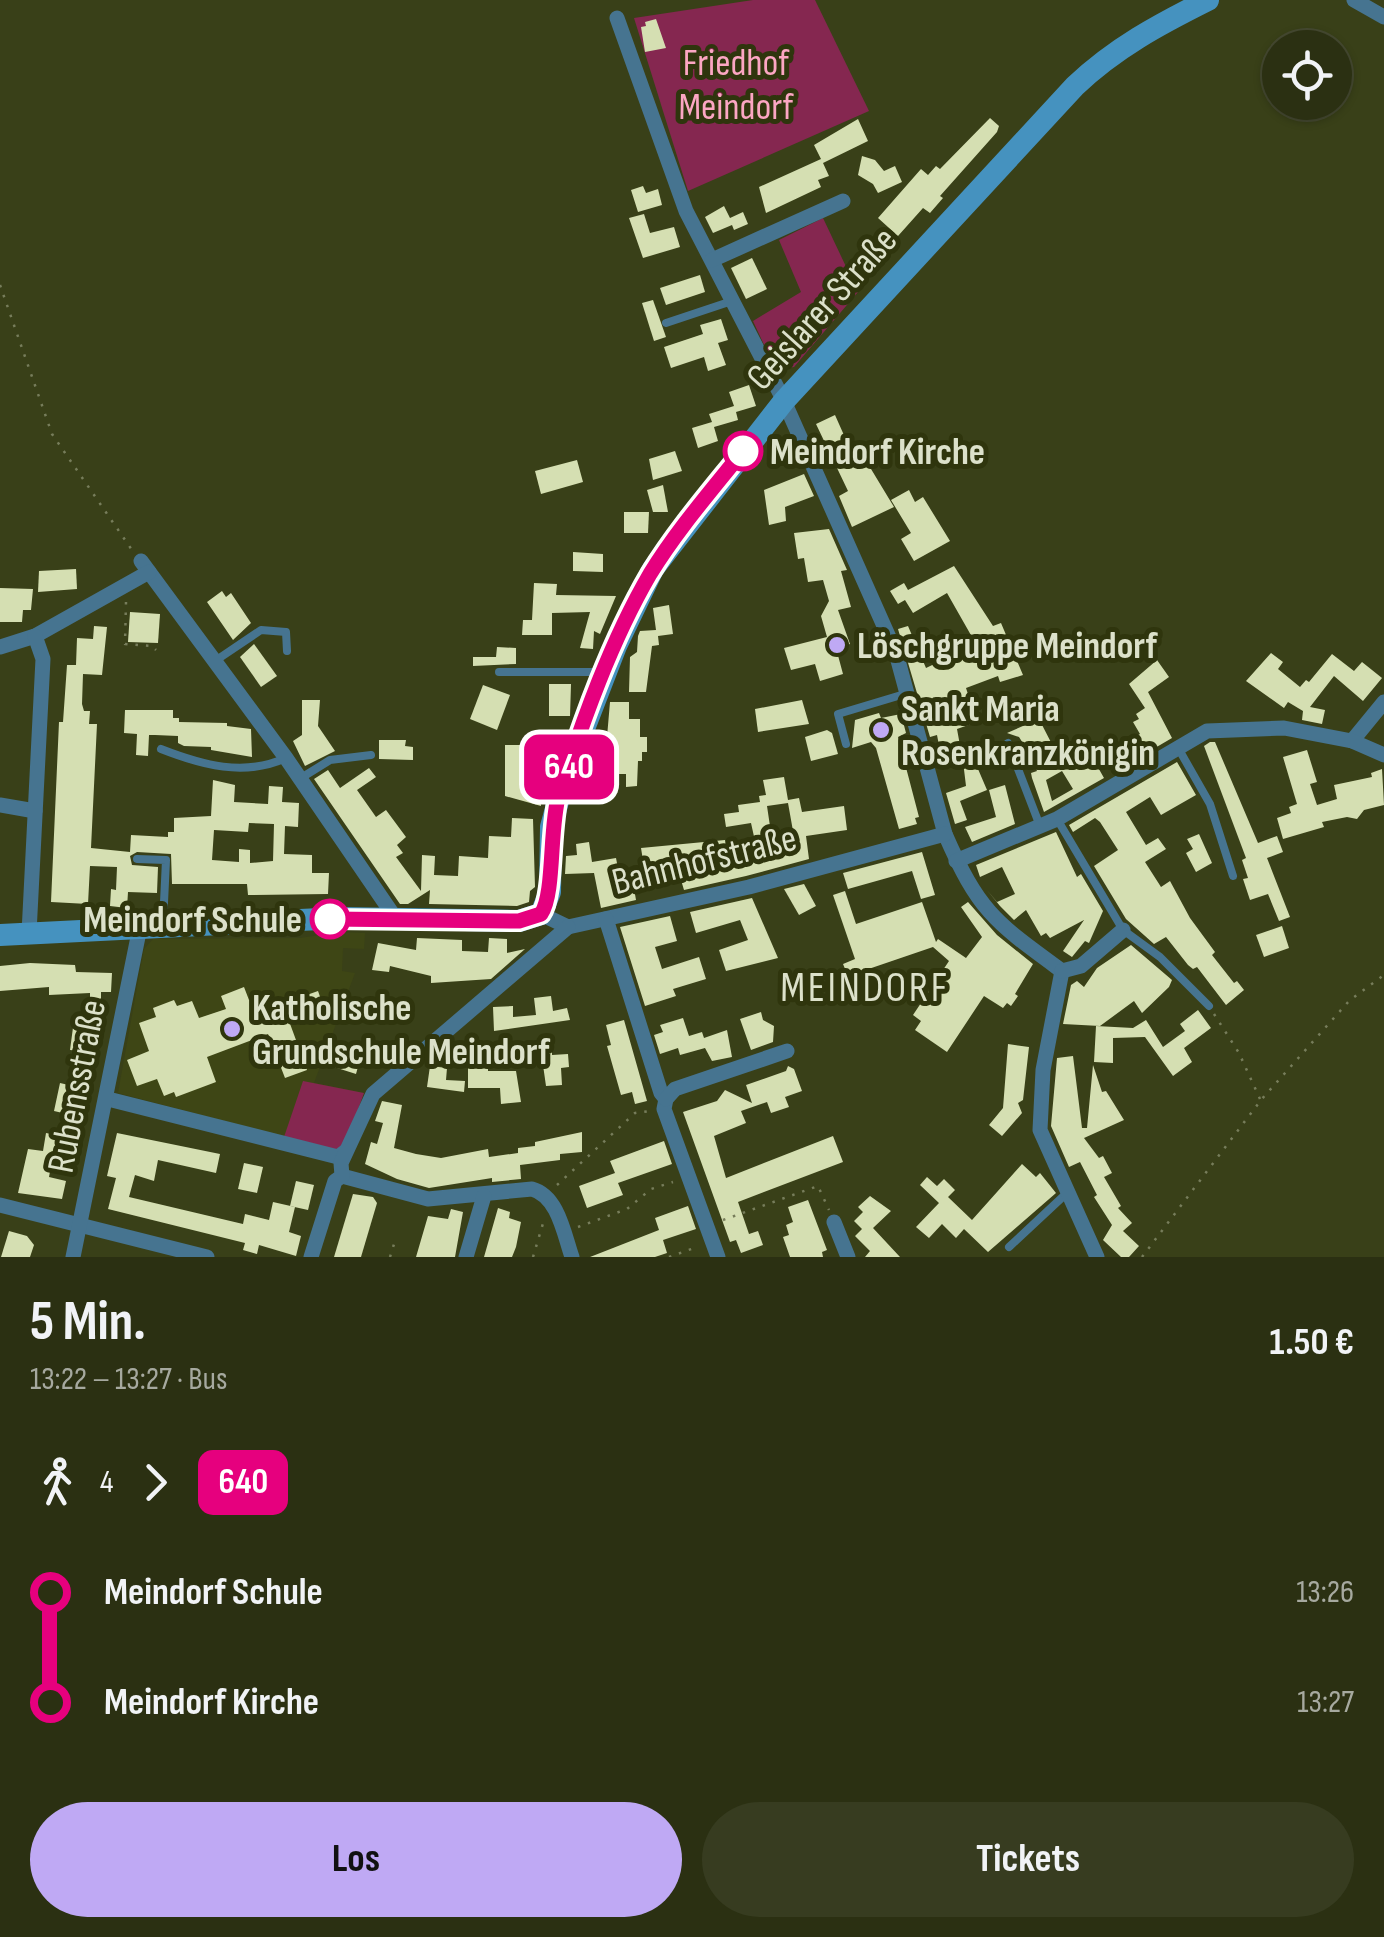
<!DOCTYPE html>
<html lang="de">
<meta charset="utf-8">
<style>
body{margin:0;font-family:"Sofia Sans Condensed",sans-serif;background:#373c20;color:#f1f3f6;height:100vh;display:flex;flex-direction:column;font-size:38px;white-space:nowrap}
*{box-sizing:border-box;margin:0}
p{font-size:32px;color:#a6a99f}
.icon{flex:none;width:55px;height:55px;fill:none;stroke:currentColor;stroke-width:2;stroke-linecap:round;stroke-linejoin:round}
.map{position:relative;height:1257px;overflow:hidden}
.side{display:flex;flex-direction:column;background:#2b3012;flex:1}
.side>*{flex:none}
.badge{padding:0 20px;border-radius:15px;font-size:35px;line-height:65px}
.controls{position:absolute;left:1262px;top:30px;display:grid;gap:20px}
.controls a{display:grid;place-items:center;width:90px;height:90px;border-radius:50%;background:#2b3012;box-shadow:0 2px 8px #0004,0 0 0 2px #474b32;font-size:50px}
.map>.badge{position:absolute;translate:-50% -50%;box-shadow:0 0 0 5px #fff}
.legs{display:flex;align-items:center;gap:15px;height:110px;padding:0 30px;font-size:32px}
.legs p{margin-inline-start:auto}
.overview{display:flex;align-items:center;justify-content:space-between;height:170px;padding:0 30px}
h1{font-size:55px;font-weight:700;line-height:75px}
.primary-button{display:flex;gap:20px;margin-top:auto;padding:20px 30px}
.primary-button a{flex:1;height:115px;border-radius:60px;background:#bfa9f4;color:#111;font-size:40px;font-weight:700;line-height:115px;text-align:center}
.primary-button a+a{background:#373c20;color:#f1f3f6}
ul{padding:0 30px;list-style:none}
li{display:flex;align-items:center;gap:35px;height:110px;font-size:38px}
li i{display:grid;place-items:center;width:15px;height:100%;margin:0 12px;background:currentColor}
li i::after{content:'';width:25px;height:25px;margin:-12px;border:8px solid;border-radius:50%;background:#2b3012}
li p{margin-inline-start:auto}
li:first-child i{background:linear-gradient(#0000 50%,currentColor 0)}
li:last-child i{background:linear-gradient(currentColor 50%,#0000 0)}
.map>svg:first-child{display:block}
.built{fill:#3e4615}
.green{fill:#852750}
.building{fill:#d5dfb2;fill-rule:evenodd}
.lines{fill:none;stroke-linecap:round;stroke-linejoin:round}
.path{stroke:#777d5b;stroke-width:2.5;stroke-dasharray:2.5 8;stroke-linecap:butt}
.lane{stroke:#467490;stroke-width:8}
.street{stroke:#467490;stroke-width:15}
.secondary{stroke:#4592bf;stroke-width:22}
.line-1-casing{stroke:#fff;stroke-width:22}
.line-1{stroke:#e6007e;stroke-width:15}
.stop-1-dot{fill:#fff;stroke:#e6007e;stroke-width:5}
.poi-dot{fill:#bfa9f4;stroke:#2f350d;stroke-width:4}
.labels{text-anchor:middle;stroke-width:10;stroke-linejoin:round;paint-order:stroke}
.park-label{font-size:38px;fill:#fca6c3;stroke:#2f350d}
.street-label{font-size:38px;fill:#dce1ca;stroke:#2f350d}
.stop-label{font-size:38px;font-weight:bold;fill:#dce1ca;stroke:#2f350d;text-anchor:start}
.poi-label{font-size:38px;font-weight:bold;fill:#dce1ca;stroke:#2f350d;text-anchor:start}
.quarter-label{font-size:42px;letter-spacing:2.5px;fill:#dce1ca;stroke:#2f350d}
</style>
<div class="map">
<svg width="1384" height="1257" viewBox="0 0 1384 1257">
<rect width="100%" height="100%" fill="#394018"/>
<polygon class="built" points="340,932 365,933 364,949 343,948 342,971 355,973 314,1083 364,1093 334,1150 118,1093 144,949 153,939 300,938"/>
<g class="green">
<polygon points="753,0 815,0 869,111 688,191 634,18"/>
<polygon points="823,218 858,292 794,367 781,369 771,360 753,321 801,292 779,240"/>
<polygon points="303,1081 364,1093 345,1145 334,1150 284,1137"/>
</g>
<g class="building">
<polygon points="656,19 666,48 645,52 641,27 646,26 645,22"/>
<polygon points="990,118 999,126 997,132 940,196 943,198 930,213 923,208 898,236 878,218 921,169 928,175 936,166 940,169"/>
<polygon points="858,119 868,141 823,163 829,176 818,180 821,187 766,213 759,187 821,159 814,145"/>
<polygon points="862,156 875,160 884,171 895,166 902,182 878,193 873,184 858,175"/>
<polygon points="643,186 646,193 658,189 662,205 638,212 631,190"/>
<polygon points="724,206 730,218 743,212 748,224 734,230 732,225 713,233 705,217"/>
<polygon points="644,214 650,233 674,227 680,247 643,258 629,218"/>
<polygon points="752,258 767,289 746,299 731,268"/>
<polygon points="700,275 705,292 666,305 660,288"/>
<polygon points="653,300 666,337 654,341 642,303"/>
<polygon points="721,319 728,340 718,343 726,365 708,371 704,357 671,368 664,347 703,334 700,325"/>
<polygon points="749,385 756,406 736,412 738,420 714,427 718,441 698,448 692,428 712,422 709,414 734,406 729,392"/>
<polygon points="835,415 859,469 868,464 894,507 852,527 839,496 848,491 816,424"/>
<polygon points="675,451 682,471 653,480 649,459"/>
<polygon points="577,460 583,482 541,494 535,471"/>
<polygon points="804,474 814,496 785,507 786,521 769,525 764,490"/>
<polygon points="663,485 668,512 653,512 647,490"/>
<polygon points="909,490 915,502 923,497 950,541 914,561 901,539 911,533 891,500"/>
<polygon points="624,512 649,512 648,533 624,533"/>
<polygon points="829,529 847,570 841,571 851,607 838,610 850,644 836,648 843,674 820,681 815,664 791,670 784,648 827,637 821,616 829,601 823,580 808,582 804,558 798,559 794,533"/>
<polygon points="573,552 603,554 603,572 573,571"/>
<polygon points="954,566 993,626 1001,623 1023,675 1000,682 998,676 966,688 977,722 957,729 963,762 943,766 937,735 930,737 898,629 908,626 926,668 976,644 947,593 913,613 905,600 898,604 890,591 904,583 908,590"/>
<polygon points="76,569 77,589 38,592 39,571"/>
<polygon points="534,583 557,584 556,595 616,596 600,634 594,631 593,649 580,648 590,612 552,613 552,635 522,635 523,620 532,620"/>
<polygon points="0,588 33,589 31,610 23,610 22,622 0,622"/>
<polygon points="222,591 226,597 231,593 251,623 233,640 207,602"/>
<polygon points="669,605 673,634 658,636 659,645 652,646 646,692 629,692 630,657 637,652 638,636 640,631 656,630 653,608"/>
<polygon points="130,612 160,614 158,643 128,642"/>
<path d="M94 626 107 627 102 675 83 674 82 704 84 711H90L89 724H97L91 848 130 852 131 835 168 837V832H174V818L211 816 213 780 235 785 234 802 268 804 269 786 283 787 282 802 299 803 298 827 285 826 284 854 312 855V873H329L328 894 248 895 247 884H172L171 854 137 852 130 856 132 865 158 867 157 893 128 892 127 908 110 906 111 889 116 890 117 867 90 866 88 904 51 902 59 722H63L67 665H76L77 638 93 639ZM249 823 274 824 273 861 250 863V850L239 849V862L212 860 214 830 248 832Z"/>
<polygon points="254,644 277,676 261,687 240,657"/>
<polygon points="497,647 516,648 516,664 473,666 473,657 496,657"/>
<polygon points="1271,653 1283,662 1278,669 1300,687 1306,680 1309,682 1332,654 1354,671 1362,662 1382,678 1363,701 1334,676 1310,707 1325,710 1322,724 1302,720 1303,711 1288,702 1284,708 1246,681"/>
<polygon points="1157,660 1169,677 1148,692 1172,738 1131,762 1121,745 1140,734 1133,722 1139,719 1136,714 1145,708 1129,684"/>
<polygon points="549,684 571,684 570,716 549,716"/>
<polygon points="483,685 510,695 497,730 470,719"/>
<polygon points="302,700 320,700 318,726 335,751 305,766 293,741 302,735"/>
<polygon points="802,700 809,724 758,732 755,709"/>
<polygon points="610,702 629,702 629,719 640,719 640,737 647,737 647,752 642,752 642,761 638,761 637,786 626,787 626,774 585,774 597,737 607,737"/>
<polygon points="125,710 173,710 173,718 179,718 179,722 227,723 227,726 251,729 252,757 211,750 211,747 184,746 178,743 178,736 155,735 149,735 148,756 136,755 137,734 124,733"/>
<polygon points="879,713 881,718 901,714 906,733 898,737 919,817 915,818 917,824 899,829 876,748 871,742 852,748 855,720"/>
<path d="M1039 719 1058 756 1070 754 1075 763 1091 755 1104 778 1044 812 1032 778 1031 773 1037 771 1026 748 1019 737 1007 733ZM1062 771 1073 789 1052 801 1046 780Z"/>
<polygon points="827,730 832,733 838,754 811,761 805,737"/>
<polygon points="379,740 406,740 405,746 413,747 413,760 379,759"/>
<polygon points="993,741 1001,761 978,769 987,790 960,801 967,820 955,824 946,793 966,786 962,753"/>
<polygon points="1210,742 1215,742 1258,843 1277,836 1283,852 1267,858 1290,917 1279,921 1268,894 1250,900 1243,879 1248,878 1242,860 1246,858 1204,746"/>
<polygon points="505,745 538,745 541,806 505,796"/>
<polygon points="1307,750 1317,782 1310,784 1317,805 1337,799 1334,785 1372,777 1371,773 1382,769 1384,805 1364,810 1357,819 1347,817 1322,822 1324,827 1283,839 1277,818 1291,813 1289,807 1297,804 1283,757"/>
<polygon points="1177,762 1196,795 1161,815 1150,797 1126,812 1146,845 1158,838 1166,849 1145,862 1161,887 1170,881 1190,918 1215,952 1212,955 1234,983 1237,981 1244,990 1226,1005 1197,967 1193,969 1188,965 1166,937 1154,944 1126,919 1094,866 1118,850 1100,822 1095,818 1073,832 1069,825"/>
<polygon points="369,768 376,777 357,790 376,817 386,810 406,837 397,845 403,853 396,857 421,891 422,855 435,856 434,875 458,876 459,856 488,858 489,836 511,837 512,818 533,819 535,887 530,891 529,902 517,906 429,904 430,890 408,904 400,904 314,779 328,770 340,788"/>
<path d="M784 777 788 800 799 798 802 812 844 806 847 830 806 836 809 859 746 876 684 890 675 860 655 866 658 877 646 879 641 848 725 840 728 856 757 850 751 823 726 827 724 814 739 812 738 805 760 802 759 796 766 795 763 780ZM788 803 793 831 771 833 767 806Z"/>
<polygon points="1005,785 1015,824 972,842 965,827 996,817 989,790"/>
<polygon points="1056,832 1077,877 1081,874 1103,911 1089,943 1085,941 1072,957 1063,951 1084,920 1050,938 1046,933 1041,936 1026,910 1014,920 1000,906 987,890 997,902 1015,894 1002,867 980,877 976,865"/>
<polygon points="1199,834 1212,863 1196,872 1186,853 1193,849 1187,839"/>
<polygon points="589,842 592,862 616,858 620,879 632,877 636,900 601,908 594,873 565,874 566,856 577,855 576,844"/>
<polygon points="922,852 935,895 921,899 912,871 848,889 843,873"/>
<polygon points="804,884 816,906 799,915 784,889"/>
<polygon points="845,891 856,924 922,902 936,942 938,939 966,958 982,937 961,907 968,902 997,935 1033,964 1015,994 1018,996 1011,1006 1007,1003 1003,1008 984,996 947,1052 915,1030 921,1021 913,1015 949,961 933,947 848,976 843,964 855,959 833,895"/>
<polygon points="752,898 778,958 726,971 719,950 748,940 740,920 696,933 690,912"/>
<polygon points="670,916 677,941 655,947 662,969 699,957 706,979 673,989 676,996 645,1006 620,927"/>
<polygon points="1282,926 1289,948 1264,957 1256,935"/>
<polygon points="417,938 462,940 462,951 488,952 489,938 507,939 507,953 525,949 491,979 431,983 431,976 390,966 389,972 372,970 378,943 416,950"/>
<polygon points="1131,945 1172,980 1169,987 1142,1013 1134,1001 1100,1026 1063,1024 1071,985 1077,981 1084,987 1097,968"/>
<polygon points="30,963 75,965 76,972 112,973 111,992 101,992 101,1003 90,1003 90,993 49,995 49,987 0,991 0,966"/>
<polygon points="244,987 249,1000 268,993 273,1007 318,991 324,1008 289,1021 307,1070 285,1078 268,1034 207,1057 216,1082 176,1097 174,1092 164,1096 157,1079 137,1086 127,1060 149,1051 139,1023 156,1017 153,1008 174,1000 177,1006 192,1001 199,1018 226,1009 221,996"/>
<polygon points="551,996 553,1011 567,1008 570,1020 494,1031 493,1007 513,1006 513,1017 536,1015 534,998"/>
<polygon points="1198,1010 1211,1028 1184,1048 1192,1062 1173,1076 1145,1037 1113,1038 1113,1063 1094,1062 1096,1026 1133,1028 1146,1020 1163,1047 1185,1031 1180,1024"/>
<polygon points="761,1012 763,1020 774,1026 773,1042 751,1050 740,1019"/>
<polygon points="683,1018 689,1036 702,1032 704,1038 727,1030 732,1057 712,1061 705,1048 680,1055 678,1048 660,1054 654,1035 663,1032 660,1025"/>
<polygon points="74,1020 95,1023 95,1038 82,1105 69,1102 67,1114 54,1111 60,1083 73,1086 81,1051 70,1050"/>
<polygon points="624,1020 647,1101 635,1104 632,1092 621,1095 607,1046 611,1045 606,1025"/>
<polygon points="540,1044 552,1044 552,1055 568,1054 569,1067 561,1068 562,1085 546,1086"/>
<polygon points="1008,1044 1029,1047 1023,1100 1018,1103 1022,1113 1002,1136 989,1125 1003,1108"/>
<polygon points="340,1046 362,1052 356,1074 334,1067"/>
<polygon points="488,1050 488,1071 516,1071 521,1102 501,1104 500,1088 468,1088 468,1051"/>
<polygon points="1073,1056 1082,1128 1087,1128 1093,1065 1102,1092 1106,1091 1124,1120 1084,1138 1099,1158 1103,1156 1112,1173 1104,1177 1121,1206 1118,1208 1132,1223 1123,1231 1139,1246 1129,1257 1121,1257 1103,1240 1112,1225 1094,1197 1097,1195 1080,1162 1069,1167 1051,1126 1057,1058"/>
<polygon points="430,1066 447,1068 446,1080 465,1081 464,1092 427,1087"/>
<polygon points="788,1066 794,1069 802,1091 785,1097 789,1107 771,1113 767,1102 741,1111 746,1123 714,1136 726,1178 833,1136 843,1162 738,1202 749,1234 758,1231 763,1245 741,1253 736,1240 730,1242 683,1112 717,1101 725,1090 752,1103 746,1085 786,1071"/>
<polygon points="382,1101 402,1105 394,1148 416,1154 441,1158 488,1149 489,1157 518,1153 518,1148 535,1146 535,1142 582,1132 582,1152 560,1154 560,1160 520,1165 521,1179 492,1182 492,1178 429,1188 397,1179 365,1164 371,1142 377,1144 383,1123 375,1121"/>
<polygon points="46,1133 73,1138 70,1158 53,1155 49,1177 66,1181 62,1199 18,1193 28,1149 43,1151"/>
<polygon points="117,1133 220,1154 216,1173 158,1160 154,1181 135,1175 129,1197 243,1224 245,1214 269,1220 273,1202 295,1207 289,1232 301,1236 296,1256 259,1245 257,1254 243,1250 245,1243 108,1209 116,1178 107,1176"/>
<polygon points="664,1141 672,1164 618,1183 623,1195 587,1208 579,1186 615,1173 610,1161"/>
<polygon points="244,1163 263,1167 257,1193 238,1189"/>
<polygon points="1022,1164 1036,1177 1040,1173 1056,1193 988,1252 964,1229 956,1238 942,1224 929,1238 916,1227 939,1203 920,1185 927,1177 937,1186 944,1179 955,1190 948,1197 972,1220"/>
<polygon points="296,1181 314,1185 308,1210 290,1206"/>
<polygon points="353,1194 373,1197 377,1203 361,1257 334,1257"/>
<polygon points="870,1196 891,1211 873,1228 900,1257 865,1257 870,1251 855,1236 862,1229 854,1221 863,1212 858,1207"/>
<polygon points="808,1200 827,1250 822,1252 823,1257 790,1257 783,1237 789,1235 786,1225 793,1222 788,1207"/>
<polygon points="688,1206 696,1229 663,1240 667,1253 655,1257 590,1257 659,1230 655,1218"/>
<polygon points="498,1208 510,1212 509,1218 521,1222 516,1247 512,1257 484,1257"/>
<polygon points="451,1209 463,1212 455,1257 416,1257 428,1216 448,1219"/>
<polygon points="9,1231 27,1236 34,1245 30,1257 1,1257"/>
</g>
<g class="lines">
<g class="path">
<polyline points="0,285 52,434 132,550"/>
<polyline points="126,602 125,644 152,646 156,650"/>
<polyline points="1214,1014 1239,1053 1260,1099"/>
<polyline points="557,1185 635,1113 650,1111"/>
<polyline points="723,1220 818,1186 829,1210"/>
<polyline points="578,1227 627,1209 651,1189 673,1182"/>
<polyline points="390,1257 394,1244"/>
<polyline points="533,1257 544,1220"/>
<polyline points="669,1257 697,1247"/>
<polyline points="1142,1257 1261,1100 1349,1001 1384,975"/>
</g>
<g class="lane">
<polyline points="666,323 732,301"/>
<polyline points="215,661 261,630 286,632 287,651"/>
<polyline points="499,672 600,672"/>
<polyline points="1008,743 1040,826"/>
<polyline points="846,744 838,714 908,693"/>
<polyline points="1177,746 1210,804 1233,876"/>
<path d="M161 749C202 765 244 777 286 758"/>
<polyline points="301,778 330,760 371,755"/>
<polyline points="1057,819 1123,930 1160,957 1209,1006"/>
<polyline points="137,859 166,860 163,924"/>
<polyline points="1009,1247 1068,1192"/>
</g>
<g class="street">
<polyline points="1354,0 1384,17"/>
<path d="M617 18 686 211 784 401 896 653 945 834C979 912 995 922 1062 971"/>
<polyline points="712,260 843,201"/>
<polyline points="141,561 286,758 396,919"/>
<polyline points="0,647 35,636 149,572"/>
<polyline points="1352,741 1384,702"/>
<polyline points="0,805 35,811"/>
<polyline points="956,861 1057,819 1207,731 1284,728 1352,741 1384,755"/>
<polyline points="541,914 568,927 749,887 945,834"/>
<polyline points="606,919 661,1093 666,1099 664,1109 718,1257"/>
<polyline points="29,933 43,659 35,636"/>
<polyline points="1062,971 1043,1070 1040,1130 1097,1257"/>
<polyline points="1062,971 1081,966 1123,930"/>
<polyline points="108,1099 338,1157 346,1151"/>
<polyline points="666,1099 675,1089 787,1051"/>
<path d="M342 1176 428 1199 532 1189C558 1196 564 1234 572 1257"/>
<polyline points="0,1205 207,1257"/>
<polyline points="834,1222 848,1257"/>
<polyline points="73,1257 140,927"/>
<polyline points="311,1257 335,1181 342,1176 341,1163 373,1094 568,927"/>
<polyline points="466,1257 484,1196"/>
</g>
<path class="secondary" d="M0 935 341 918 519 921 541 914 550 892 551 827 563 783 616 646 653 569 784 401 1075 86C1115 48 1158 25 1208 0"/>
</g>
<g class="lines">
<g class="line-1-casing">
<path id="line-1" d="M330 919 519 921 541 914C555 894 549 827 559 794 583 720 611 641 650 574 677 530 711 491 743 451"/>
</g>
<use href="#line-1" class="line-1"/>
</g>
<g class="stop-1-dot">
<circle cx="743" cy="451" r="18"/>
<circle cx="330" cy="919" r="18"/>
</g>
<g class="poi-dot">
<circle cx="837" cy="645" r="10"/>
<circle cx="881" cy="730" r="10"/>
<circle cx="232" cy="1029" r="10"/>
</g>
<g class="labels">
<g class="park-label">
<text x="736" y="75">Friedhof<tspan x="736" dy="44">Meindorf</tspan></text>
</g>
<g class="street-label">
<text transform="translate(821 308) rotate(-48)" y="13">Geislarer Straße</text>
<text transform="translate(704 859) rotate(-14)" y="13">Bahnhofstraße</text>
<text transform="translate(76 1086) rotate(-79)" y="13">Rubensstraße</text>
</g>
<g class="stop-label">
<text x="770" y="464">Meindorf Kirche</text>
<text x="302" y="932" text-anchor="end">Meindorf Schule</text>
</g>
<g class="poi-label">
<text x="857" y="658">Löschgruppe Meindorf</text>
<text x="901" y="721">Sankt Maria<tspan x="901" dy="44">Rosenkranzkönigin</tspan></text>
<text x="252" y="1020">Katholische<tspan x="252" dy="44">Grundschule Meindorf</tspan></text>
</g>
<g class="quarter-label">
<text x="865" y="1001">MEINDORF</text>
</g>
</g>
</svg>
<div class="controls">
<a><svg class="icon" aria-label="locate" viewBox="0 0 24 24"><circle cx="12" cy="12" r="6"/><path d="M12 2v4M12 18v4M2 12h4M18 12h4"/></svg></a>
</div>
<b class="badge" style="left:569px;top:767px;background:#e6007e;color:#fff">640</b>
</div>
<section class="side">
<div class="overview"><div><h1>5 Min.</h1><p>13:22 – 13:27 · Bus</p></div><b>1.50 €</b></div>
<div class="legs"><svg class="icon" aria-label="walk" viewBox="0 0 24 24"><circle cx="13" cy="4" r="2"/><path d="M13 8l-2 6 4 7M11 14l-3 7M7 12l3-4h3l4 4"/></svg>4<svg class="icon" aria-label="forward" viewBox="0 0 24 24"><path d="M9 5l7 7-7 7"/></svg><b class="badge" style="background:#e6007e;color:#fff">640</b></div>
<ul>
<li><i style="color:#e6007e"></i><b>Meindorf Schule</b><p>13:26</p></li>
<li><i style="color:#e6007e"></i><b>Meindorf Kirche</b><p>13:27</p></li>
</ul>
<div class="primary-button"><a>Los</a><a>Tickets</a></div>
</section>
